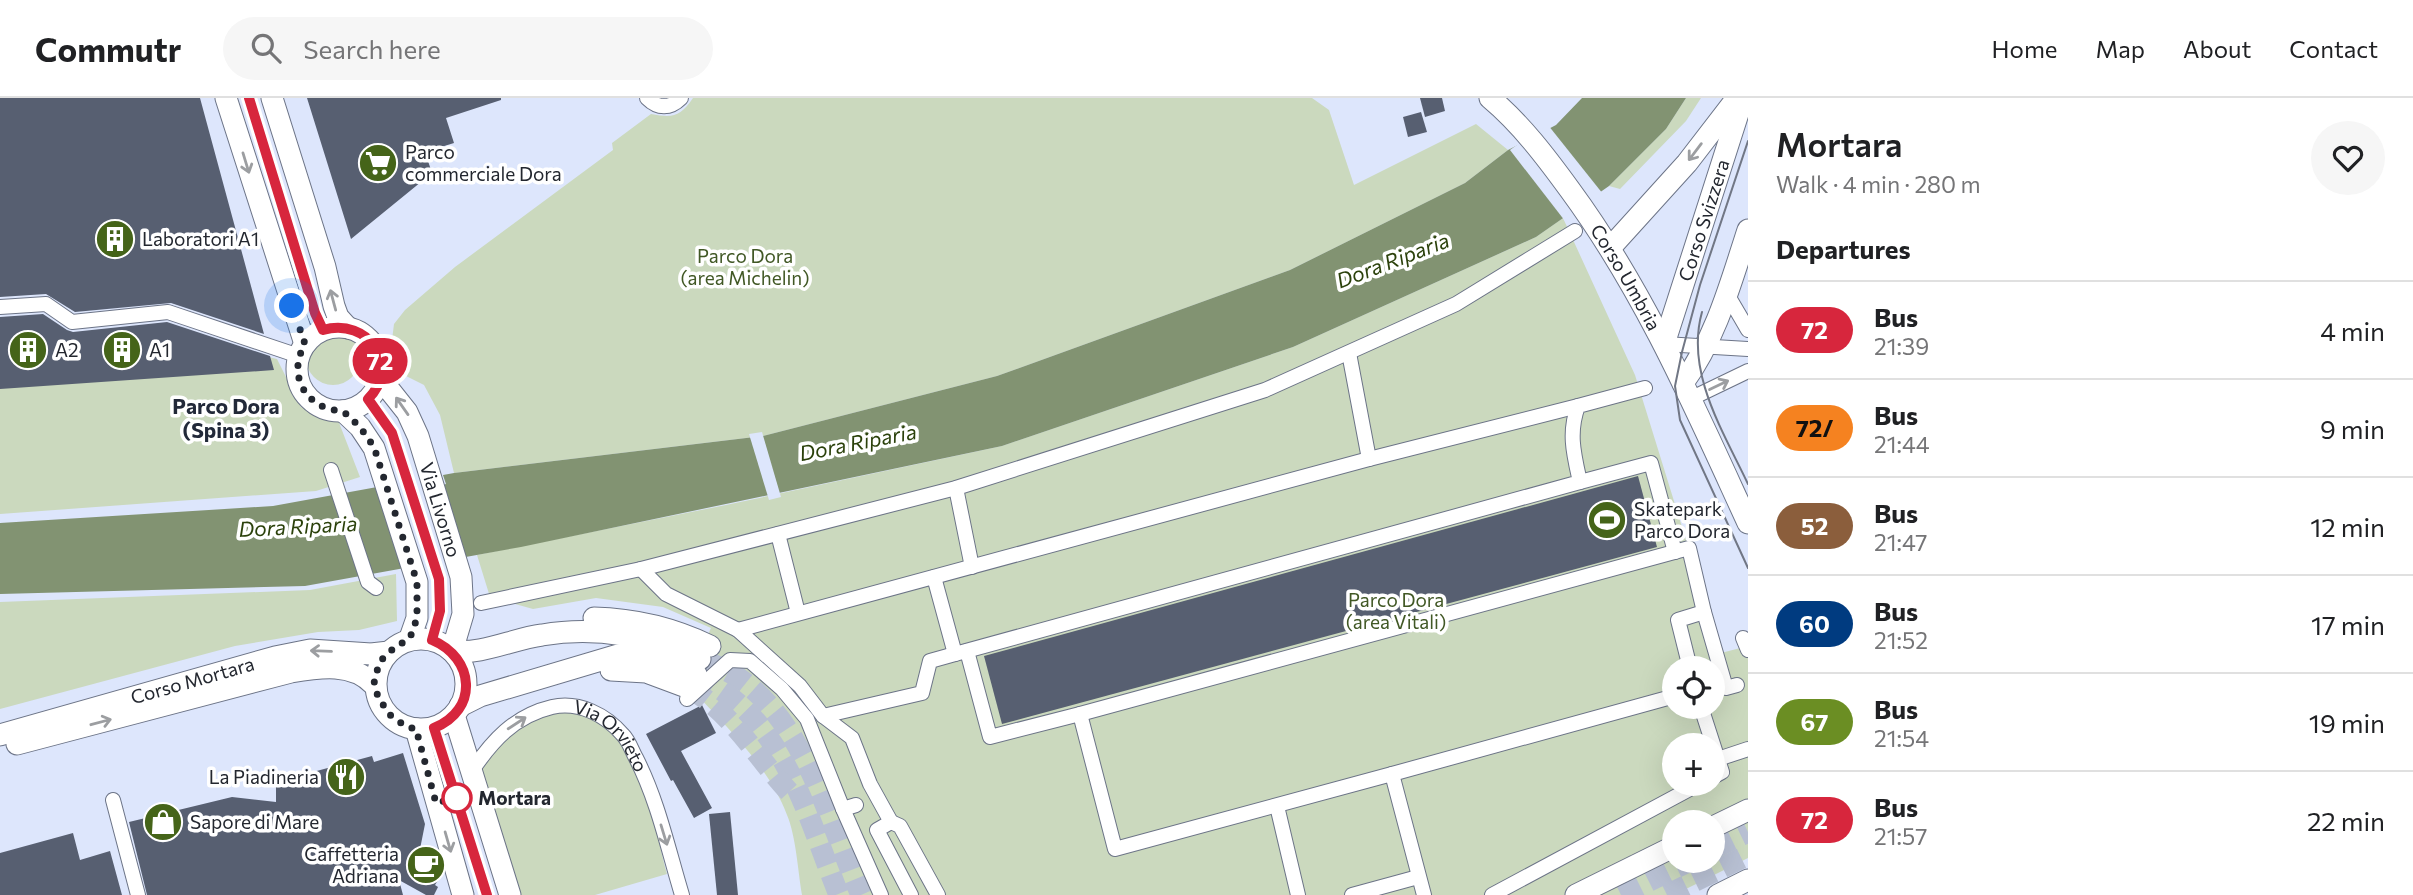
<!DOCTYPE html>
<meta charset="utf-8">
<style>
body{margin:0;font-family:Commissioner,sans-serif;background:#f6f6f6;color:#202124;height:100vh;display:flex;flex-direction:column;font-size:26px;white-space:nowrap}
*{box-sizing:border-box;margin:0}
p{font-size:23px;color:#757577}
.icon{flex:none;width:38px;height:38px;fill:none;stroke:currentColor;stroke-width:2;stroke-linecap:round;stroke-linejoin:round}
.map{position:relative;flex:1;overflow:hidden}
.panel{display:flex;flex-direction:column;background:#fff;width:665px}
.panel>*{flex:none}
.badge{padding:0 14px;border-radius:23px;font-size:24px;line-height:46px}
.tools{position:absolute;left:1662px;top:558px;display:grid;gap:14px}
.tools a{display:grid;place-items:center;width:63px;height:63px;border-radius:50%;background:#fff;box-shadow:0 7px 28px #0002;font-size:35px}
.you{position:absolute;width:35px;height:35px;margin:-18px;border:5px solid #fff;border-radius:50%;background:#1a73e8;box-shadow:0 0 0 10px #1a73e833}
.map>.badge{position:absolute;translate:-50% -50%;box-shadow:0 0 0 4px #fff}
h2{padding:0 28px;font-size:26px;line-height:63px}
.round{display:grid;place-items:center;flex:none;width:74px;height:74px;border-radius:37px;background:#f6f6f6}
.headline{display:flex;align-items:center;justify-content:space-between;height:119px;padding:0 28px}
h1{font-size:33px;font-weight:600;line-height:52px}
ul{padding:0;list-style:none}
li{display:flex;align-items:center;gap:21px;height:98px;padding:0 28px;border-top:2px solid #e0e0e0}
li div{flex:1}
li b{display:block;font-size:26px}
li em{font-style:normal}
li .badge{min-width:77px;font-weight:700;text-align:center}
header{display:flex;align-items:center;gap:42px;box-sizing:border-box;height:98px;padding:0 35px;background:#fff;border-bottom:2px solid #e0e0e0}
header strong{font-size:33px}
nav{display:flex;gap:38px;margin-inline-start:auto;font-size:24px}
.search{width:490px;height:63px;background:#f6f6f6;display:flex;align-items:center;gap:18px;box-sizing:border-box;padding:0 24px;border-radius:38px;color:#757577;font-size:26px}
main{display:flex;flex:1;min-height:0}
.map>svg:first-child{display:block}
.green{fill:#cbd9be;fill-rule:evenodd}
.water{fill:#829372}
.pier{fill:#dde6fc}
.building{fill:#575f71}
.lines{fill:none;stroke-linecap:round;stroke-linejoin:round}
.secondary-tunnel{stroke:#b8c0d3;stroke-width:21;stroke-dasharray:21 10;stroke-linecap:butt}
.street-casing{stroke:#6c7487;stroke-width:16}
.secondary-casing{stroke:#6c7487;stroke-width:23}
.street{stroke:#fff;stroke-width:14}
.secondary{stroke:#fff;stroke-width:21}
.tram{stroke:#717785;stroke-width:2}
.oneway{stroke:#9c9ea1}
.line-casing{stroke:#fff;stroke-width:16}
.line{stroke:#d7263d;stroke-width:10}
.walk{stroke:#23272f;stroke-width:7;stroke-dasharray:0 12.6}
.stop-dot{fill:#fff;stroke:#d7263d;stroke-width:3.5}
.labels{text-anchor:middle;stroke-width:7;stroke-linejoin:round;paint-order:stroke}
.poi-label{font-size:19px;fill:#23272f;stroke:#fff;text-anchor:start}
.street-label{font-size:19px;fill:#23272f;stroke:#fff}
.park-label{font-size:19px;fill:#415825;stroke:#fff}
.stop-label{font-size:19px;font-weight:bold;fill:#23272f;stroke:#fff;text-anchor:start}
.water-label{font-size:21px;font-style:italic;fill:#2b410b;stroke:#fff}
.neighbourhood-label{font-size:21px;font-weight:bold;fill:#222939;stroke:#fff}
</style>
<header>
<strong>Commutr</strong>
<div class="search"><svg class="icon" aria-label="search" viewBox="0 0 24 24"><circle cx="10" cy="10" r="6"/><path d="M15 15l6 6"/></svg>Search here</div>
<nav><a>Home</a><a>Map</a><a>About</a><a>Contact</a></nav>
</header>
<main>
<div class="map">
<svg width="1748" height="797" viewBox="0 0 1748 797">
<rect width="100%" height="100%" fill="#dde6fc"/>
<g class="green">
<path d="M693 0H1312L1329 12 1354 87 1476 26 1508 52 1465 85 1290 172 997 278 763 338 454 375 440 317 424 287 398 274 391 250 394 226 405 212 455 169 613 52 612 45 651 16C673 20 680 19 693 0Z"/>
<polygon points="1686,0 1701,0 1686,23 1620,91 1609,88 1666,31"/>
<path d="M1563 120 1635 277 1721 555 1748 548V760L1674 797H802C798 774 796 738 787 717 767 665 723 626 686 585L711 530 663 509 596 500 533 511 490 499 477 457 726 407 1002 348 1293 249 1536 139ZM1675 570H1713V609H1675ZM1675 648H1713V686H1675ZM1675 724H1713V763H1675Z"/>
<circle cx="333" cy="260" r="27"/>
<polygon points="174,236 277,261 301,309 338,322 360,379 316,393 0,416 0,288"/>
<polygon points="396,476 397,523 359,532 318,534 235,548 0,611 0,504 310,492"/>
<path d="M576 612C592 620 610 628 621 643 649 680 655 732 667 776L595 797H515L476 674 514 630 557 613Z"/>
</g>
<polygon class="water" points="1582,0 1686,0 1666,31 1609,88 1536,139 1293,249 1002,348 521,449 305,488 0,496 0,425 273,408 454,375 763,338 997,278 1290,172 1465,85 1508,52 1556,27"/>
<g class="pier">
<polygon points="1548,27 1603,96 1565,123 1510,52 1533,35"/>
<polygon points="762,334 781,399 769,402 749,336"/>
<polygon points="442,374 446,386 443,387 467,462 406,473 379,393 377,394 374,386"/>
</g>
<g class="building">
<polygon points="0,0 200,0 264,236 171,205 75,214 46,196 0,199"/>
<polygon points="307,0 501,0 501,2 446,20 454,45 425,54 432,75 351,141"/>
<polygon points="1420,0 1442,0 1445,13 1425,19"/>
<polygon points="1421,14 1427,34 1408,39 1403,19"/>
<polygon points="43,216 67,232 73,234 167,224 270,258 274,272 0,291 0,219"/>
<polygon points="1638,378 1657,449 1002,626 984,558"/>
<polygon points="702,607 716,635 681,653 712,710 694,720 673,682 671,683 646,636"/>
<polygon points="403,655 425,726 418,761 433,770 431,774 440,779 435,787 438,789 434,797 426,797 399,782 403,797 147,797 129,724 232,699 276,704 276,684 372,658 374,664"/>
<polygon points="730,714 738,797 717,797 709,716"/>
<polygon points="73,735 80,762 110,753 122,797 0,797 0,755"/>
</g>
<g class="lines">
<g class="secondary-tunnel">
<path d="M700 561C713 566 727 572 739 580 807 628 829 725 861 797"/>
<path d="M696 576C711 585 727 595 740 607 793 655 813 733 839 797"/>
<path d="M689 590C734 616 758 662 793 698"/>
<polyline points="1713,751 1748,734"/>
<polyline points="1621,797 1690,763"/>
<polyline points="1667,797 1748,757"/>
</g>
<g class="street-casing">
<g id="street">
<path d="M647 0C658 11 670 11 681 0"/>
<polyline points="1727,196 1748,232"/>
<polyline points="0,209 46,206 72,224 168,214 299,258"/>
<polyline points="1664,246 1748,251"/>
<polyline points="1349,255 1369,361"/>
<polyline points="1690,301 1748,273"/>
<polyline points="331,372 368,484 376,490"/>
<polyline points="1580,384 1651,365 1675,454"/>
<polyline points="956,390 972,469"/>
<polyline points="778,436 798,515"/>
<polyline points="641,471 666,496 738,532"/>
<path d="M934 479 955 556 1580 384C1574 357 1568 335 1578 308L1645 290"/>
<polyline points="481,505 641,471 956,390 1265,292 1456,206 1575,133"/>
<polyline points="1704,514 1726,590 1737,587"/>
<polyline points="1743,540 1748,552"/>
<polyline points="967,553 990,639 1080,616 1115,751 1392,676"/>
<polyline points="687,601 730,562 750,563 782,591 807,621 843,711 856,707"/>
<polyline points="1701,609 1722,674 1713,679"/>
<polyline points="1080,616 1689,450 1704,514 1678,522 1690,570"/>
<polyline points="823,618 922,595 930,563 955,556"/>
<polyline points="1718,661 1748,651"/>
<path id="s1" d="M471 674C492 643 514 618 552 609 579 603 606 617 623 637 629 643 632 653 636 660 658 703 668 751 682 797"/>
<polyline points="113,702 138,797"/>
<polyline points="1277,708 1298,797"/>
<polyline points="843,711 881,797"/>
<polyline points="891,724 900,728 938,797"/>
<polyline points="911,797 877,732 891,724 870,686 852,640 823,618 800,588 738,532 1369,361 1578,308"/>
<polyline points="1352,797 1418,779"/>
<polyline points="1424,797 1392,676 1675,598"/>
<polyline points="1492,797 1699,686"/>
</g>
</g>
<g class="secondary-casing">
<g id="secondary">
<polyline points="226,0 305,246"/>
<polyline points="272,0 325,169 334,208 338,219 348,230"/>
<path id="s2" d="M1490 0C1521 26 1546 59 1570 92 1645 194 1695 310 1748 425"/>
<polyline points="1610,150 1687,65 1737,0"/>
<circle cx="339" cy="271" r="42"/>
<path id="s3" d="M1664 246 1743 0"/>
<path id="s4" d="M380 280 407 314 418 338 461 479 463 516 452 553C482 557 512 541 542 537 600 527 647 539 700 561"/>
<path d="M1683 285C1716 240 1731 184 1748 132"/>
<polyline points="343,313 360,329 374,350 417,484 417,520 410,540"/>
<path d="M594 520C636 521 673 530 710 548"/>
<circle cx="421" cy="586" r="45"/>
<polyline points="611,572 646,574 689,590"/>
<polyline points="460,608 480,598 618,557 649,559 675,566 696,576"/>
<polyline points="454,617 510,797"/>
<polyline points="416,631 463,797"/>
<path id="s5" d="M0 637 275 559 310 552 371 556 389 554"/>
<path d="M17 646 291 574C320 569 353 564 374 587"/>
<polyline points="1713,729 1748,712"/>
<polyline points="1576,797 1675,748"/>
<polyline points="1718,797 1748,782"/>
</g>
</g>
<use href="#street" class="street"/>
<use href="#secondary" class="secondary"/>
<g class="tram">
<polyline points="1748,43 1700,187 1682,254 1675,288 1680,322 1748,470"/>
<path d="M1702 214C1685 274 1723 333 1748 386"/>
</g>
</g>
<defs><path id="oneway-shaft" d="M-6 0H5M1.5-3L5.5 0L1.5 3" fill="none" stroke-width="1.6" stroke-linecap="round" stroke-linejoin="round" transform="scale(1.75)"/></defs>
<g class="oneway">
<use href="#oneway-shaft" transform="translate(1695 54) rotate(127)"/>
<use href="#oneway-shaft" transform="translate(246 65) rotate(73)"/>
<use href="#oneway-shaft" transform="translate(333 202) rotate(-105)"/>
<use href="#oneway-shaft" transform="translate(1719 287) rotate(-26)"/>
<use href="#oneway-shaft" transform="translate(402 308) rotate(-125)"/>
<use href="#oneway-shaft" transform="translate(321 553) rotate(-178)"/>
<use href="#oneway-shaft" transform="translate(101 624) rotate(-15)"/>
<use href="#oneway-shaft" transform="translate(517 625) rotate(-33)"/>
<use href="#oneway-shaft" transform="translate(664 737) rotate(73)"/>
<use href="#oneway-shaft" transform="translate(448 744) rotate(74)"/>
</g>
<g class="lines">
<g class="line-casing">
<path id="line" d="M249 0 315 215 323 232C369 219 401 268 368 301L392 335 439 481 440 513 432 542C475 560 479 612 434 630L487 797"/>
</g>
<use href="#line" class="line"/>
<path class="walk" d="M292 208 305 246C286 278 307 312 343 313L360 329 374 349 417 484V520L410 540 394 550 383 560 375 577 374 587 379 601 391 618 407 629 416 631 436 705 457 700"/>
</g>
<defs>
<g id="supermarket-disc" transform="scale(2.0125)"><circle r="9.5" fill="#456419" stroke="#fff"/><path d="M-6-5.5h2.5l.6 2H6L4.5 2H-2.5L-4.4-4H-6ZM-1.5 3.2a1.3 1.3 0 1 0 .1 0ZM3 3.2a1.3 1.3 0 1 0 .1 0Z" fill="#fff"/></g>
<g id="building-disc" transform="scale(2.0125)"><circle r="9.5" fill="#456419" stroke="#fff"/><path d="M-4-6H4V6H1V3H-1V6H-4ZM-2.5-4.3h1.7v1.8h-1.7ZM.8-4.3h1.7v1.8H.8ZM-2.5-1h1.7V.8h-1.7ZM.8-1h1.7V.8H.8Z" fill="#fff"/></g>
<g id="stadium-disc" transform="scale(2.0125)"><circle r="9.5" fill="#456419" stroke="#fff"/><path d="M0-5a6.5 5 0 1 0 0 10a6.5 5 0 1 0 0-10ZM-3.5-1.8h7v3.6h-7Z" fill="#fff"/></g>
<g id="restaurant-disc" transform="scale(2.0125)"><circle r="9.5" fill="#456419" stroke="#fff"/><path d="M-5-6h1v4h1v-4h1v4h1v-4h1v5L-1.5 .5V6h-2V.5L-5-1ZM5-6V6H3V1.5H1.5Q1.5-4 5-6Z" fill="#fff"/></g>
<g id="shop-disc" transform="scale(2.0125)"><circle r="9.5" fill="#456419" stroke="#fff"/><path d="M-5-2.5h2.3a2.7 3.5 0 0 1 5.4 0H5L5.5 6h-11ZM-1.5-2.5h3a1.5 2.3 0 0 0-3 0Z" fill="#fff"/></g>
<g id="cafe-disc" transform="scale(2.0125)"><circle r="9.5" fill="#456419" stroke="#fff"/><path d="M-5.5-4.5H6V0H3Q3 3.5 0 3.5H-2.5Q-5.5 3.5-5.5 0ZM3-3.2v2h1.7v-2ZM-6 4.5H4V6H-6Z" fill="#fff"/></g>
</defs>
<g fill-rule="evenodd">
<use href="#supermarket-disc" x="378" y="65"/>
<use href="#building-disc" x="115" y="141"/>
<use href="#building-disc" x="28" y="252"/>
<use href="#building-disc" x="122" y="252"/>
<use href="#stadium-disc" x="1607" y="422"/>
<use href="#restaurant-disc" x="346" y="679"/>
<use href="#shop-disc" x="163" y="724"/>
<use href="#cafe-disc" x="426" y="767"/>
</g>
<circle class="stop-dot" cx="457" cy="700" r="14"/>
<g class="labels">
<g class="poi-label">
<text x="405" y="61">Parco<tspan x="405" dy="22">commerciale Dora</tspan></text>
<text x="142" y="148">Laboratori A1</text>
<text x="55" y="259">A2</text>
<text x="149" y="259">A1</text>
<text x="1634" y="418">Skatepark<tspan x="1634" dy="22">Parco Dora</tspan></text>
<text x="319" y="686" text-anchor="end">La Piadineria</text>
<text x="190" y="731">Sapore di Mare</text>
<text x="399" y="763" text-anchor="end">Caffetteria<tspan x="399" dy="22">Adriana</tspan></text>
</g>
<g class="street-label">
<text dy="7" stroke="none"><textPath href="#s3" startOffset="130">Corso Svizzera</textPath></text>
<text dy="7" stroke="none"><textPath href="#s2" startOffset="226">Corso Umbria</textPath></text>
<text dy="7" stroke="none"><textPath href="#s4" startOffset="147">Via Livorno</textPath></text>
<text dy="7" stroke="none"><textPath href="#s5" startOffset="200">Corso Mortara</textPath></text>
<text dy="7" stroke="none"><textPath href="#s1" startOffset="178">Via Orvieto</textPath></text>
</g>
<g class="park-label">
<text x="745" y="165">Parco Dora<tspan x="745" dy="22">(area Michelin)</tspan></text>
<text x="1396" y="509">Parco Dora<tspan x="1396" dy="22">(area Vitali)</tspan></text>
</g>
<g class="stop-label">
<text x="478" y="707">Mortara</text>
</g>
<g class="water-label">
<text transform="translate(1393 163) rotate(-21)" y="7">Dora Riparia</text>
<text transform="translate(858 345) rotate(-11)" y="7">Dora Riparia</text>
<text transform="translate(298 429) rotate(-3)" y="7">Dora Riparia</text>
</g>
<g class="neighbourhood-label">
<text x="226" y="316">Parco Dora<tspan x="226" dy="24">(Spina 3)</tspan></text>
</g>
</g>
</svg>
<div class="tools">
<a><svg class="icon" aria-label="locate" viewBox="0 0 24 24"><circle cx="12" cy="12" r="6"/><path d="M12 2v4M12 18v4M2 12h4M18 12h4"/></svg></a>
<a>+</a>
<a>−</a>
</div>
<div class="you" style="left:292px;top:208px"></div>
<b class="badge" style="left:380px;top:263px;background:#d7263d;color:#fff">72</b>
</div>
<section class="panel">
<div class="headline"><div><h1>Mortara</h1><p>Walk · 4 min · 280 m</p></div><a class="round"><svg class="icon" aria-label="heart" viewBox="0 0 24 24"><path d="M12 20l-8-8c-3-5 5-10 8-4 3-6 11-1 8 4z"/></svg></a></div>
<h2>Departures</h2>
<ul>
<li><span class="badge" style="background:#d7263d;color:#fff">72</span><div><b>Bus</b><p>21:39</p></div><em>4 min</em></li>
<li><span class="badge" style="background:#f58220;color:#111">72/</span><div><b>Bus</b><p>21:44</p></div><em>9 min</em></li>
<li><span class="badge" style="background:#8b5e3c;color:#fff">52</span><div><b>Bus</b><p>21:47</p></div><em>12 min</em></li>
<li><span class="badge" style="background:#003b80;color:#fff">60</span><div><b>Bus</b><p>21:52</p></div><em>17 min</em></li>
<li><span class="badge" style="background:#6b8e23;color:#fff">67</span><div><b>Bus</b><p>21:54</p></div><em>19 min</em></li>
<li><span class="badge" style="background:#d7263d;color:#fff">72</span><div><b>Bus</b><p>21:57</p></div><em>22 min</em></li>
</ul>
</section>
</main>
